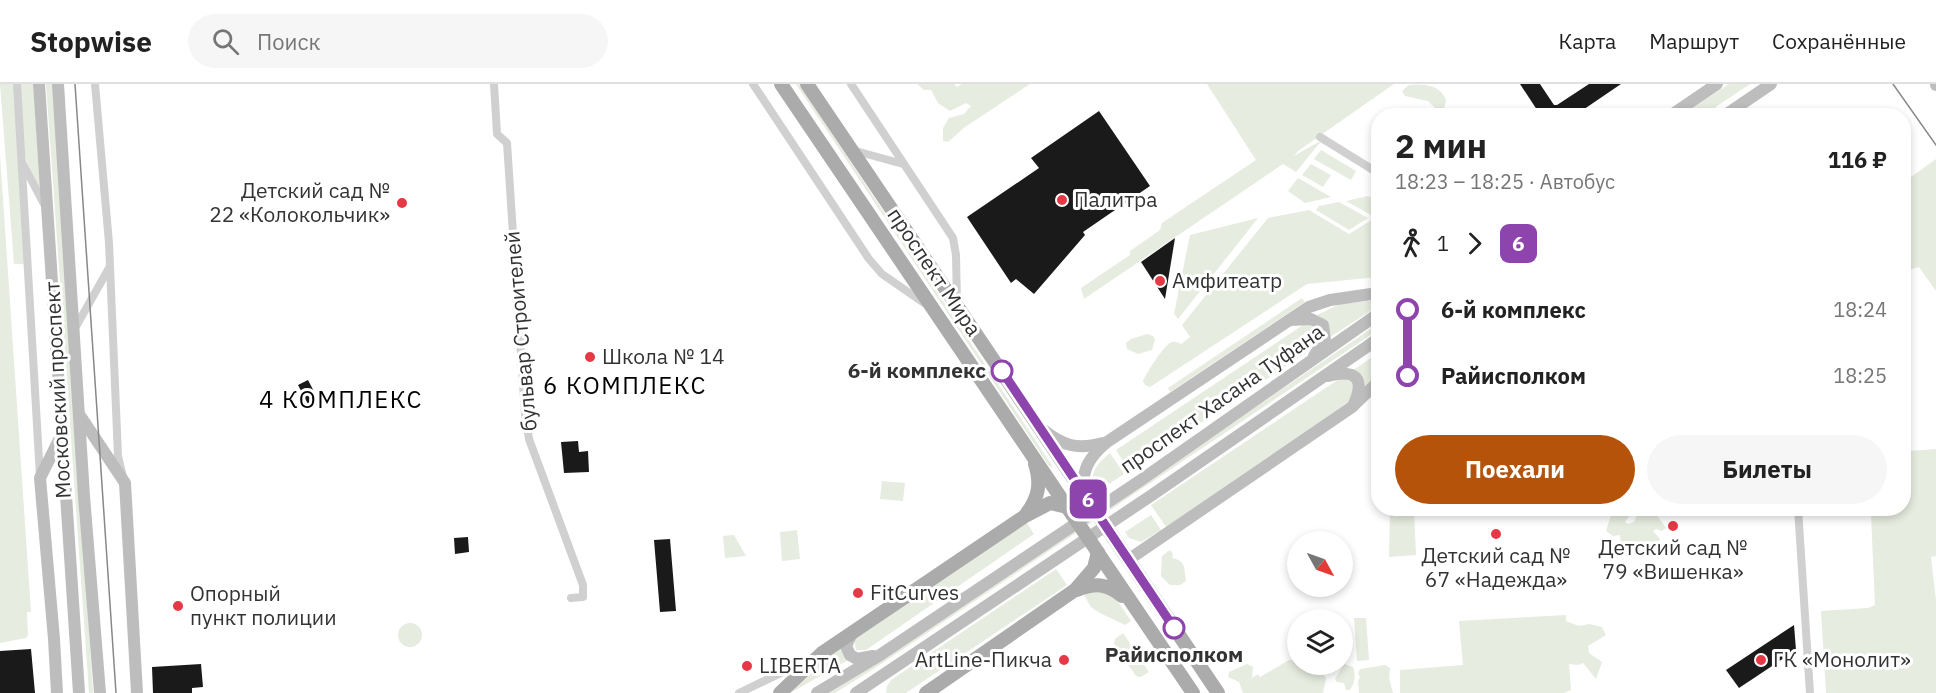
<!DOCTYPE html>
<html lang="ru">
<meta charset="utf-8">
<style>
body{margin:0;font-family:"IBM Plex Sans",sans-serif;background:#f6f6f6;color:#222;height:100vh;display:flex;flex-direction:column;font-size:22px;white-space:nowrap}
*{box-sizing:border-box;margin:0}
p{font-size:20px;color:#767676}
.icon{flex:none;width:33px;height:33px;fill:none;stroke:currentColor;stroke-width:2;stroke-linecap:round;stroke-linejoin:round}
.map{position:relative;flex:1;overflow:hidden}
.panel{position:absolute;left:1371px;top:24px;width:540px;height:408px;display:flex;flex-direction:column;background:#fff;border-radius:24px;box-shadow:0 3px 9px #0003}
.panel>*{flex:none}
.badge{padding:0 12px;border-radius:9px;font-size:21px;line-height:39px}
.needle{width:39px;rotate:130deg}
.tools{position:absolute;left:1287px;top:447px;display:grid;gap:12px}
.tools a{display:grid;place-items:center;width:66px;height:66px;border-radius:50%;background:#fff;box-shadow:0 3px 9px #0003;font-size:30px}
.map>.badge{position:absolute;translate:-50% -50%;box-shadow:0 0 0 3px #fff}
.legs{display:flex;align-items:center;gap:9px;height:66px;padding:0 24px;font-size:20px}
.legs p{margin-inline-start:auto}
.overview{display:flex;align-items:center;justify-content:space-between;height:102px;padding:0 24px}
h1{font-size:33px;font-weight:700;line-height:45px}
.cta{display:flex;gap:12px;margin-top:auto;padding:12px 24px}
.cta a{flex:1;height:69px;border-radius:36px;background:#b45309;color:#fff;font-size:24px;font-weight:700;line-height:69px;text-align:center}
.cta a+a{background:#f6f6f6;color:#222}
ul{padding:0 24px;list-style:none}
li{display:flex;align-items:center;gap:21px;height:66px;font-size:22px}
li i{display:grid;place-items:center;width:9px;height:100%;margin:0 8px;background:currentColor}
li i::after{content:'';width:15px;height:15px;margin:-8px;border:4px solid;border-radius:50%;background:#fff}
li p{margin-inline-start:auto}
li:first-child i{background:linear-gradient(#0000 50%,currentColor 0)}
li:last-child i{background:linear-gradient(currentColor 50%,#0000 0)}
header{display:flex;align-items:center;gap:36px;box-sizing:border-box;height:84px;padding:0 30px;background:#fff;border-bottom:2px solid #e0e0e0}
header strong{font-size:28px}
nav{display:flex;gap:33px;margin-inline-start:auto;font-size:21px}
.search{width:420px;height:54px;background:#f6f6f6;display:flex;align-items:center;gap:15px;box-sizing:border-box;padding:0 21px;border-radius:33px;color:#767676;font-size:22px}
.map>svg:first-child{display:block}
.green{fill:#e6ecdf}
.building{fill:#1a1a1a}
.lines{fill:none;stroke-linecap:round;stroke-linejoin:round}
.street{stroke:#d0d0d0;stroke-width:8}
.secondary{stroke:#bdbdbd;stroke-width:12}
.primary{stroke:#ababab;stroke-width:14}
.tram{stroke:#888;stroke-width:1.5}
.primary-bridge{stroke:#ababab;stroke-width:14}
.line-1-casing{stroke:#fff;stroke-width:14}
.line-1{stroke:#8e44ad;stroke-width:9}
.poi-dot{fill:#e63946;stroke:#fff;stroke-width:2}
.stop-1-dot{fill:#fff;stroke:#8e44ad;stroke-width:3}
.labels{text-anchor:middle;stroke-width:6;stroke-linejoin:round;paint-order:stroke}
.poi-label{font-size:21px;fill:#333;stroke:#fff;text-anchor:start}
.street-label{font-size:21px;fill:#333;stroke:#fff}
.stop-label{font-size:21px;font-weight:bold;fill:#333;stroke:#fff;text-anchor:end}
.quarter-label{font-size:24px;letter-spacing:1.5px;fill:#000;stroke:#fff}
</style>
<header>
<strong>Stopwise</strong>
<div class="search"><svg class="icon" aria-label="search" viewBox="0 0 24 24"><circle cx="10" cy="10" r="6"/><path d="M15 15l6 6"/></svg>Поиск</div>
<nav><a>Карта</a><a>Маршрут</a><a>Сохранённые</a></nav>
</header>
<div class="map">
<svg width="1936" height="609" viewBox="0 0 1936 609">
<rect width="100%" height="100%" fill="#fff"/>
<g class="green">
<polygon points="0,0 14,0 26,176 23,180 14,180"/>
<polygon points="19,0 33,0 40,105 23,70"/>
<polygon points="46,0 54,0 93,609 89,609"/>
<polygon points="796,0 799,0 1053,383 1049,382"/>
<polygon points="917,0 954,0 957,3 962,0 1030,0 965,43 948,58 943,57 943,44 949,34 964,30 971,22 966,19 950,27 938,19 931,6 924,6"/>
<polygon points="1207,0 1394,0 1298,67 1294,72 1322,56 1296,88 1283,80 1084,215 1081,204 1130,171 1130,167 1160,146 1162,139 1256,76"/>
<polygon points="1729,0 1750,0 1717,22 1707,31 1682,31"/>
<path d="M1409 1C1424 0 1440 0 1446 16L1444 25 1437 26 1428 17 1405 12 1402 7Z"/>
<polygon points="1321,66 1356,87 1351,96 1314,75"/>
<polygon points="0,71 31,528 27,528 28,551 26,554 0,559"/>
<polygon points="1936,75 1936,207 1919,183 1904,187 1904,98"/>
<polygon points="1311,80 1331,91 1323,103 1302,91"/>
<polygon points="1298,94 1331,113 1305,119 1288,107"/>
<polygon points="1368,112 1378,118 1378,128 1373,132 1346,117"/>
<polygon points="1339,118 1368,134 1349,146 1316,126 1319,122"/>
<path d="M1309 126 1349 150 1378 132V193L1307 200 1150 303 1145 301 1143 297C1146 290 1165 259 1172 258 1175 257 1179 259 1181 260L1190 253 1182 241 1268 134Z"/>
<polygon points="1258,134 1178,235 1174,230 1190,151"/>
<polygon points="1302,214 1305,218 1170,308 1168,304"/>
<polygon points="1378,216 1378,222 1330,253 1328,239 1317,231 1340,220"/>
<polygon points="1306,239 1321,247 1319,260 1129,387 1116,366"/>
<polygon points="1378,240 1378,246 875,584 835,609 829,609 873,582"/>
<polygon points="1147,250 1153,252 1155,256 1152,266 1138,270 1127,265 1126,259 1131,255"/>
<polygon points="1378,269 1378,291 1364,305 1352,287"/>
<polygon points="1342,293 1355,299 1354,314 1166,443 1151,421"/>
<polygon points="1904,303 1910,367 1936,365 1936,472 1931,473 1936,516 1936,609 1826,609 1821,527 1868,524 1875,521 1871,430 1855,431 1854,425 1904,424"/>
<path d="M1110 369 1124 390 1097 408 1092 397C1093 384 1100 377 1110 369Z"/>
<polygon points="882,397 905,399 903,417 880,415"/>
<polygon points="1399,424 1414,425 1416,471 1389,473 1390,430"/>
<polygon points="1608,425 1634,425 1625,438 1628,440 1634,438 1637,431 1654,427 1666,444 1662,447 1656,445 1653,447 1660,455 1658,458 1638,463 1621,463 1620,451 1613,452 1606,447 1611,431"/>
<polygon points="1151,431 1161,446 1141,458 1129,454 1125,448"/>
<polygon points="1025,436 1034,450 866,566 856,566 854,554"/>
<polygon points="797,446 800,475 782,477 780,448"/>
<polygon points="734,451 746,472 725,474 723,452"/>
<path d="M1170 466 1173 470 1172 474C1186 477 1184 484 1186 497L1180 501H1170L1161 492 1162 472Z"/>
<polygon points="1056,485 1067,501 906,609 886,609 887,602 891,596"/>
<polygon points="1096,505 1115,513 1131,537 1125,541 1098,528 1091,523 1084,511"/>
<polygon points="1566,531 1566,537 1579,542 1589,540 1602,543 1606,551 1588,562 1589,569 1602,578 1596,595 1583,579 1578,581 1569,580 1571,606 1564,609 1400,609 1400,586 1463,581 1459,537"/>
<polygon points="1354,534 1366,534 1369,576 1357,577"/>
<circle cx="410" cy="551" r="12"/>
<polygon points="1123,549 1149,588 1141,593 1136,592 1114,560 1115,555"/>
<polygon points="843,557 850,575 792,608 822,572"/>
<path d="M1289 576H1297L1298 580C1309 580 1319 583 1326 594L1323 609H1243L1239 598 1228 593 1229 588 1247 580 1253 583 1252 594 1258 590 1260 593Z"/>
<path d="M1344 580 1353 583C1356 591 1355 598 1350 606H1346L1344 599 1337 598 1335 595Z"/>
<polygon points="1385,581 1390,584 1389,594 1393,609 1359,609 1358,598 1360,593 1358,589 1360,585"/>
</g>
<g class="building">
<polygon points="1520,0 1540,0 1554,21 1557,21 1589,0 1621,0 1574,32 1541,32"/>
<polygon points="1099,27 1150,102 1083,148 1085,151 1034,210 1016,195 1011,199 967,133 1039,84 1031,74"/>
<polygon points="1175,154 1165,215 1141,178"/>
<polygon points="308,296 320,319 310,324 298,301"/>
<polygon points="578,357 579,368 588,367 589,388 564,389 561,358"/>
<polygon points="468,453 469,468 455,470 454,454"/>
<polygon points="670,455 676,527 660,528 654,456"/>
<polygon points="1794,541 1796,566 1739,604 1726,586"/>
<polygon points="31,565 35,609 0,609 0,567"/>
<polygon points="201,580 203,603 192,604 192,609 153,609 152,583"/>
</g>
<g class="lines">
<g class="street">
<polyline points="17,0 40,392"/>
<polyline points="95,0 109,159 118,372 123,393"/>
<polyline points="494,0 497,50 507,59 525,330 529,355 583,501 583,513 571,514"/>
<polyline points="753,0 869,175 882,190 924,219"/>
<polyline points="851,0 953,154 956,171 957,220"/>
<polyline points="1320,53 1378,89"/>
<polyline points="852,66 903,80"/>
<polyline points="23,80 45,122"/>
<polyline points="74,246 109,184"/>
<polyline points="1798,424 1810,609"/>
<polyline points="739,609 808,576"/>
</g>
<g class="secondary">
<polyline points="39,0 79,609"/>
<polyline points="58,0 84,412 100,609"/>
<polyline points="1936,0 1936,1"/>
<polyline points="1670,32 1717,0"/>
<polyline points="1724,32 1771,0"/>
<polyline points="1290,236 1311,235 1323,241 1325,256 1314,272"/>
<path d="M1328 292C1356 285 1366 294 1353 322"/>
<polyline points="81,333 125,399 137,609"/>
<path d="M1042 345C1063 362 1077 366 1103 359"/>
<path d="M1084 410C1081 386 1089 373 1107 358L1309 223 1330 216 1378 209"/>
<polyline points="1128,476 1352,323 1378,298"/>
<polyline points="852,549 846,562 850,571 857,575 873,572"/>
<polyline points="57,609 54,555 40,394 63,348"/>
<polyline points="817,609 880,571 1141,396 1378,230"/>
<polyline points="856,609 1152,411 1378,255"/>
</g>
<g class="primary">
<polyline points="781,0 1067,423"/>
<polyline points="807,0 1084,410"/>
<path d="M1027 429C1039 413 1041 399 1035 380"/>
<polyline points="1113,453 1218,609"/>
<polyline points="1096,466 1193,609"/>
<path d="M1077 506C1095 499 1107 499 1122 512"/>
<polyline points="780,609 822,569 1025,432 1050,419 1067,423"/>
<polyline points="926,609 1075,506 1094,484 1098,468"/>
</g>
<g class="tram">
<polyline points="75,0 116,609"/>
<polyline points="1893,0 1936,61"/>
</g>
<g class="primary-bridge">
<polyline points="1084,410 1113,453"/>
<polyline points="1067,423 1095,464"/>
</g>
</g>
<g class="lines">
<g class="line-1-casing">
<polyline id="line-1" points="1002,287 1174,544"/>
</g>
<use href="#line-1" class="line-1"/>
</g>
<g class="poi-dot">
<circle cx="1062" cy="116" r="6"/>
<circle cx="402" cy="119" r="6"/>
<circle cx="1160" cy="197" r="6"/>
<circle cx="590" cy="273" r="6"/>
<circle cx="1673" cy="442" r="6"/>
<circle cx="1496" cy="450" r="6"/>
<circle cx="858" cy="509" r="6"/>
<circle cx="178" cy="522" r="6"/>
<circle cx="1064" cy="576" r="6"/>
<circle cx="1761" cy="576" r="6"/>
<circle cx="747" cy="582" r="6"/>
</g>
<g class="stop-1-dot">
<circle cx="1002" cy="287" r="10"/>
<circle cx="1174" cy="544" r="10"/>
</g>
<g class="labels">
<g class="poi-label">
<text x="390" y="114" text-anchor="end">Детский сад №<tspan x="390" dy="24">22 «Колокольчик»</tspan></text>
<text x="1074" y="123">Палитра</text>
<text x="1172" y="204">Амфитеатр</text>
<text x="602" y="280">Школа № 14</text>
<text x="1673" y="471" text-anchor="middle">Детский сад №<tspan x="1673" dy="24">79 «Вишенка»</tspan></text>
<text x="1496" y="479" text-anchor="middle">Детский сад №<tspan x="1496" dy="24">67 «Надежда»</tspan></text>
<text x="870" y="516">FitCurves</text>
<text x="190" y="517">Опорный<tspan x="190" dy="24">пункт полиции</tspan></text>
<text x="1052" y="583" text-anchor="end">ArtLine-Пикча</text>
<text x="1773" y="583">ГК «Монолит»</text>
<text x="759" y="589">LIBERTA</text>
</g>
<g class="street-label">
<text transform="translate(934 188) rotate(56)" y="7">проспект Мира</text>
<text transform="translate(521 247) rotate(-95)" y="7">бульвар Строителей</text>
<text transform="translate(58 306) rotate(-93)" y="7">Московский проспект</text>
<text transform="translate(1222 315) rotate(-35)" y="7">проспект Хасана Туфана</text>
</g>
<g class="stop-label">
<text x="986" y="294">6-й комплекс</text>
<text x="1174" y="578" text-anchor="middle">Райисполком</text>
</g>
<g class="quarter-label">
<text x="625" y="310">6 КОМПЛЕКС</text>
<text x="341" y="324">4 КОМПЛЕКС</text>
</g>
</g>
</svg>
<div class="tools">
<a><svg class="needle" viewBox="-14 -14 28 28"><path d="M0-13l5 13h-10z" fill="#e53935"/><path d="M0 13l5-13h-10z" fill="#767676"/></svg></a>
<a><svg class="icon" aria-label="layers" viewBox="0 0 24 24"><path d="M12 4l9 5-9 5-9-5zM3 14l9 5 9-5"/></svg></a>
</div>
<b class="badge" style="left:1088px;top:415px;background:#8e44ad;color:#fff">6</b>
<section class="panel">
<div class="overview"><div><h1>2 мин</h1><p>18:23 – 18:25 · Автобус</p></div><b>116 ₽</b></div>
<div class="legs"><svg class="icon" aria-label="walk" viewBox="0 0 24 24"><circle cx="13" cy="4" r="2"/><path d="M13 8l-2 6 4 7M11 14l-3 7M7 12l3-4h3l4 4"/></svg>1<svg class="icon" aria-label="forward" viewBox="0 0 24 24"><path d="M9 5l7 7-7 7"/></svg><b class="badge" style="background:#8e44ad;color:#fff">6</b></div>
<ul>
<li><i style="color:#8e44ad"></i><b>6-й комплекс</b><p>18:24</p></li>
<li><i style="color:#8e44ad"></i><b>Райисполком</b><p>18:25</p></li>
</ul>
<div class="cta"><a>Поехали</a><a>Билеты</a></div>
</section>
</div>
